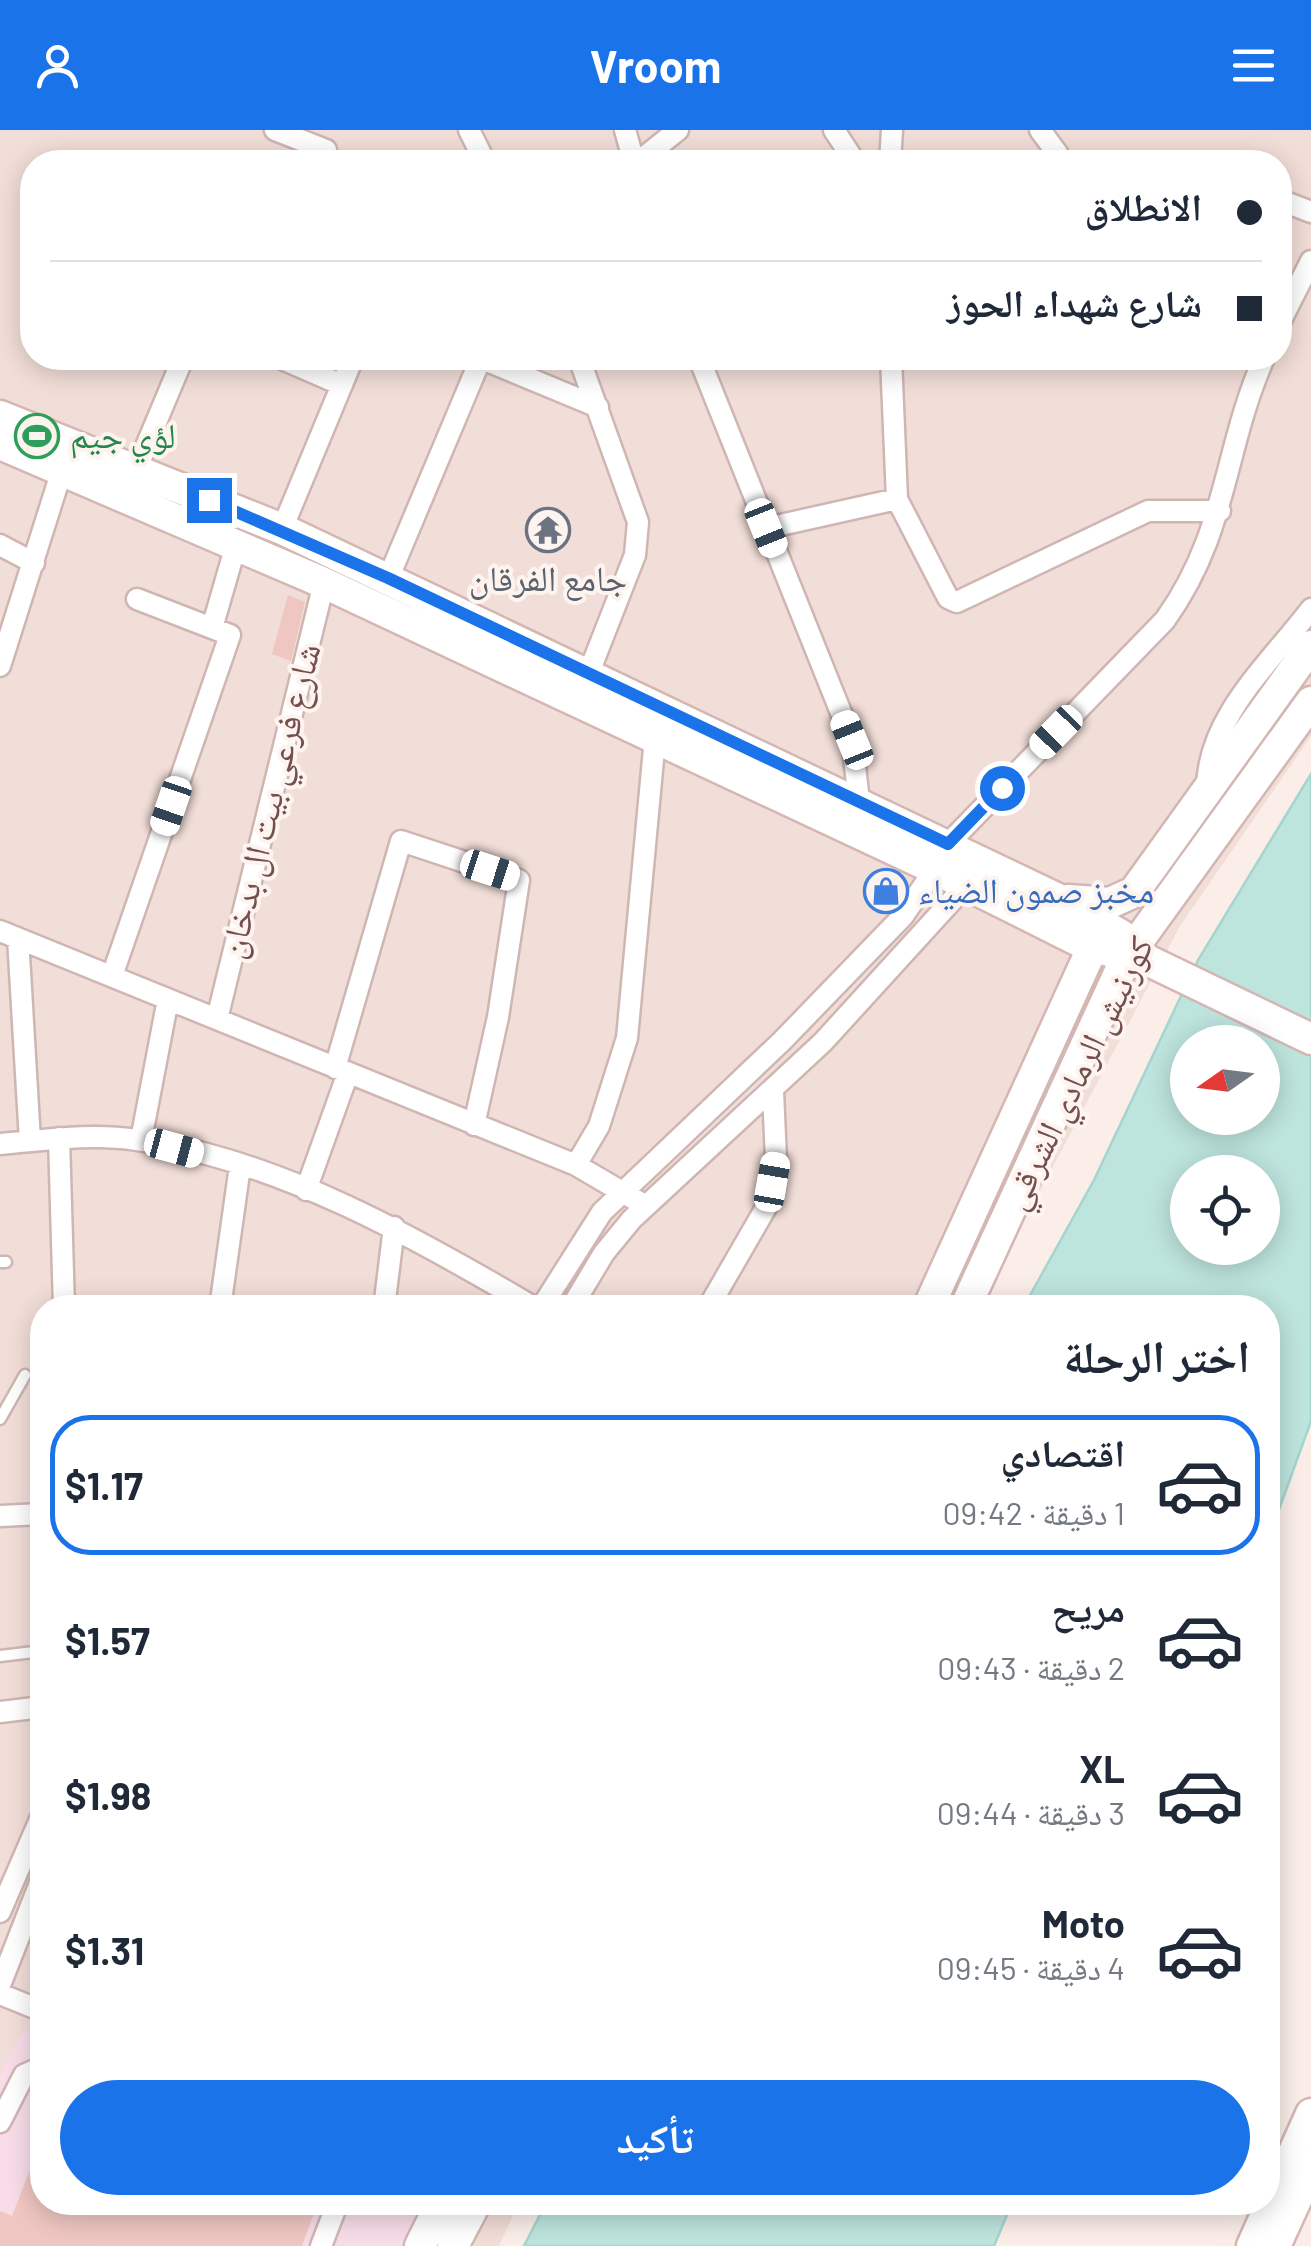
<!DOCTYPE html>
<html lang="ar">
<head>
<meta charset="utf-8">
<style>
  :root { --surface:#fff; --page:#f6f6f7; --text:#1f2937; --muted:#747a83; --line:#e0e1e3; --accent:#1a73e8 }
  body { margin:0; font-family:Barlow,"Noto Naskh Arabic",sans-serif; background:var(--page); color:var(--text); direction:rtl; height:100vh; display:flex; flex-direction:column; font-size:38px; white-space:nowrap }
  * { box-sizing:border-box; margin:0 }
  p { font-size:32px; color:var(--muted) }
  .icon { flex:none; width:55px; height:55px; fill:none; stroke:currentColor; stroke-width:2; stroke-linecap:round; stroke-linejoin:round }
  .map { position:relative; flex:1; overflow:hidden; direction:ltr }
  .panel { position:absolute; left:30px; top:1165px; width:1250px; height:920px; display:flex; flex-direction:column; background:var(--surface); border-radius:40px; box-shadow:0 5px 25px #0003; direction:rtl }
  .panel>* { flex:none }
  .banner { position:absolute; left:20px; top:20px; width:1272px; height:220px; border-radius:40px; box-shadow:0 5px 25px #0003; direction:rtl; display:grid; align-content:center; height:220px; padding:0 30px; background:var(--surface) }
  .needle { width:65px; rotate:256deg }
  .fabs { position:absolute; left:1170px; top:895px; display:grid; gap:20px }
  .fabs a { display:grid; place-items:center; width:110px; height:110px; border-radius:50%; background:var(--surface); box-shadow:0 5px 25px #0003; font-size:50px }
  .end { position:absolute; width:45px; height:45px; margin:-22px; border:12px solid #1a73e8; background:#fff; box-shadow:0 0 0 5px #fff }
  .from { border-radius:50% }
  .car { position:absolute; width:30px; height:60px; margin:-30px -15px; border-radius:12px; box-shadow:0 0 8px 2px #0007; background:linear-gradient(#fff 24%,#345 0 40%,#fff 0 76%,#345 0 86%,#fff 0) }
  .banner b { display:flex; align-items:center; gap:35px; height:95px; font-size:38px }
  .banner b+b { border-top:2px solid var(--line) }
  .banner i { width:25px; height:25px; background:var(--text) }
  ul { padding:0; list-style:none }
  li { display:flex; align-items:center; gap:30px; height:140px; margin:0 20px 15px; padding:0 10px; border:5px solid transparent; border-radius:40px }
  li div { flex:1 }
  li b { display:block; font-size:38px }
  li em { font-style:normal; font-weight:700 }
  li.active { border-color:var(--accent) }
  li>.icon { width:90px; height:90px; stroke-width:1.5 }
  h2 { padding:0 30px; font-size:45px; line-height:120px }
  .primary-button { display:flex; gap:20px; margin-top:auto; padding:20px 30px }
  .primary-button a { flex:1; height:115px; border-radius:60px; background:var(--accent); color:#fff; font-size:40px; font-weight:700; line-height:115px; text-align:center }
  header { display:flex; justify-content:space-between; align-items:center; height:130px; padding:0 30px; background:var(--accent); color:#fff; font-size:45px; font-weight:700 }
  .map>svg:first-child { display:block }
  .residential { fill:#f2ded8; fill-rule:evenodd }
  .medical { fill:#f8dde9 }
  .water { fill:#bee4de; stroke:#a5d5cd; stroke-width:2.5; fill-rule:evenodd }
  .building { fill:#efc6c2 }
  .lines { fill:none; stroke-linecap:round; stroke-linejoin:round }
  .lane-casing { stroke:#cfb6b2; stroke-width:15 }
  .street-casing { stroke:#cfb6b2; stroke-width:25 }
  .secondary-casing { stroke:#d4b6b2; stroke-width:35 }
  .lane { stroke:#fff; stroke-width:10 }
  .street { stroke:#fff; stroke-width:20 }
  .secondary { stroke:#fff; stroke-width:30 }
  .route { stroke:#1a73e8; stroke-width:12 }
  .labels { text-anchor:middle; stroke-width:8; stroke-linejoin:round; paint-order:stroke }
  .leisure-label { font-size:35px; fill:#27864d; stroke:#fef4ef; text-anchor:start }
  .worship-label { font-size:35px; fill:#5b616d; stroke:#fef4ef }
  .street-label { font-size:35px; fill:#744f4e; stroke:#fef4ef }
  .shop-label { font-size:35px; fill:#366cbe; stroke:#fef4ef; text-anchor:start }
</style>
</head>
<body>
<header><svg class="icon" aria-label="menu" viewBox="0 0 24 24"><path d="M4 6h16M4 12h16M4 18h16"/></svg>Vroom<svg class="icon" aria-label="person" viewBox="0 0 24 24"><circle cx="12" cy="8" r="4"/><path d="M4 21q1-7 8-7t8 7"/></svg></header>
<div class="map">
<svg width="1311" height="2116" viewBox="0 0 1311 2116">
  <rect width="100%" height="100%" fill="#fbeee9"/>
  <path class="residential" d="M0 0H1311V606L1180 796 979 1177 42 1178V2072L519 2073 499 2116H0ZM32 32H1280V228H32Z"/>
  <path class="medical" d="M37 1898 42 1900V2072L429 2073 407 2116H0V1945L22 1903Z"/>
  <path class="water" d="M1311 644V1291L1268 1410V1178H1023L1094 1050 1198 830ZM1188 912H1262V988H1188ZM1188 1042H1262V1118H1188Z
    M546 2073V2072L1012 2073 994 2116H524Z"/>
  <path class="building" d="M288 465 305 472 291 531 272 524Z
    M32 2034 42 2038V2072H318L302 2116H0V2081L12 2086Z"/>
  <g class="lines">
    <defs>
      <path id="lane" d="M0 1132H6
        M0 1289 25 1245
        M0 1526 42 1521"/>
      <path id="street" d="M275 0 326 20
        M469 0 485 32
        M625 0 634 32
        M834 0 855 32
        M1040 0 1057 23 1059 32
        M638 32 678 0
        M890 32 892 0
        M1280 70 1311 82
        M1280 192 1311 131
        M280 228 342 255
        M480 228 598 277
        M579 228 638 392 635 425 584 555
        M699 228 852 610 859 671
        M891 228 897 369 948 468 957 472 1148 381H1220
        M136 340 183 228
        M767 398 897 369
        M282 399 353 228
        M0 415 34 433
        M388 449 481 228
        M212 498 236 415
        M0 536 62 340
        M1207 658C1208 587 1270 533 1311 479
        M948 714 1165 490C1228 402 1223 321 1264 228
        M0 801 576 1035 646 1076
        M18 808 30 1011
        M112 846 230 505 137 469
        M217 889 324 453
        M335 938 401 711 519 750 498 887 474 995
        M59 1008 64 1178
        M141 1010 168 869
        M0 1014C46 1010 91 1003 137 1010 275 1028 417 1108 535 1178
        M576 1035 599 996 627 908 655 608
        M306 1060 348 943
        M220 1178 240 1036
        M384 1178 394 1097
        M541 1178 602 1082 782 911 903 786 935 739
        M571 1178 604 1123 632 1089 823 912 967 754
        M708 1178 768 1074 776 1030 773 961
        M0 1386 42 1384
        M0 1582 42 1577
        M0 1782 42 1685
        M0 1855 42 1748
        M0 1864 42 1881
        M0 1992 24 1945 42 1937
        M321 2116 338 2072"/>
      <path id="secondary" d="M0 286 282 399 1056 768 1121 805 1147 830
        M0 314 324 453 935 739 1091 817 1147 830 1311 909
        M1068 770 1110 773 1134 762 1311 516
        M928 1178 1100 801
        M965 1178 1126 828 1311 572
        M420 2116 442 2072
        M453 2116 476 2072
        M1252 2116 1311 1984
        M1275 2116 1311 2037"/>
    </defs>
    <use href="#lane" class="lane-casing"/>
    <use href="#street" class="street-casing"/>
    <use href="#secondary" class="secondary-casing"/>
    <use href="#lane" class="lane"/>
    <use href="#street" class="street"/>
    <use href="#secondary" class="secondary"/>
  </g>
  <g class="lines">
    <path class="route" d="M209 370 388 448 948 714 1002 658"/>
  </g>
  <defs>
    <symbol id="stadium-ring" viewBox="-11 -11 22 22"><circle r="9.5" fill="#fef4ef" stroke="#2e9e5b" stroke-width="1.5"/><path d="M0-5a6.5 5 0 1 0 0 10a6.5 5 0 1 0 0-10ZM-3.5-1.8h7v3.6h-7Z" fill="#2e9e5b"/></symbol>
    <symbol id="temple-ring" viewBox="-11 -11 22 22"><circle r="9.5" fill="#fef4ef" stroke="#6b7280" stroke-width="1.5"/><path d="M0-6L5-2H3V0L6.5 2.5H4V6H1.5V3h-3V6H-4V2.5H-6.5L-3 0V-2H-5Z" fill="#6b7280"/></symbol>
    <symbol id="shop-ring" viewBox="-11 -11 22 22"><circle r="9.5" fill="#fef4ef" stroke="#3f7fe0" stroke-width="1.5"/><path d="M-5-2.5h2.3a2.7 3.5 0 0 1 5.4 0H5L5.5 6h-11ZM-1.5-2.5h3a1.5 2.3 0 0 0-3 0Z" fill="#3f7fe0"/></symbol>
  </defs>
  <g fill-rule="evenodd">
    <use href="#stadium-ring" x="12" y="281" width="50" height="50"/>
    <use href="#temple-ring" x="523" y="375" width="50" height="50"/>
    <use href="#shop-ring" x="861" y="736" width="50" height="50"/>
  </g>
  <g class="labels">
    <g class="leisure-label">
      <text x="70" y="318">لؤي جيم</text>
    </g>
    <g class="worship-label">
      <text x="548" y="461">جامع الفرقان</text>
    </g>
    <g class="street-label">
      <text transform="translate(270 671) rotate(-76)" y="12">شارع فرعي بيت ال بدخان</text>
      <text transform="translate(1078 943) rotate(-64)" y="12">كورنيش الرمادي الشرقي</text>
    </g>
    <g class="shop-label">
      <text x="918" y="773">مخبز صمون الضياء</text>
    </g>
  </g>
</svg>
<div class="fabs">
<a><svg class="needle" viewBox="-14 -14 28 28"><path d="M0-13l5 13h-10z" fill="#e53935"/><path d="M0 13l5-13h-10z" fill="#747a83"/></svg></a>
<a><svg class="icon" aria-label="locate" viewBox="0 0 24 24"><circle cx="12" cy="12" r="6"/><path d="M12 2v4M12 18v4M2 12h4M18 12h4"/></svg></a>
</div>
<i class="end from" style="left:1002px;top:658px"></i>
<i class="end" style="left:209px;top:370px"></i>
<i class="car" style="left:766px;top:398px;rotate:158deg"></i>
<i class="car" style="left:1056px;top:602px;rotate:224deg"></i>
<i class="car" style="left:852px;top:610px;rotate:338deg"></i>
<i class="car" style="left:171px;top:676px;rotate:199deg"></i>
<i class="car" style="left:490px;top:740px;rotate:108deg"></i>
<i class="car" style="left:174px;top:1018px;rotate:105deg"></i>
<i class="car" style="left:772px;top:1052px;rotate:10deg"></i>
<div class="banner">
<b><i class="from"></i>الانطلاق</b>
<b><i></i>شارع شهداء الحوز</b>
</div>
<section class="panel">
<h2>اختر الرحلة</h2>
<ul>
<li class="active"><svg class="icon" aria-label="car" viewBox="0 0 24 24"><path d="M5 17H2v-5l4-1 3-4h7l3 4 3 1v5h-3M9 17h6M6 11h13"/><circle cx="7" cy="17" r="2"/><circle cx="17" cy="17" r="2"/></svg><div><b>اقتصادي</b><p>1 دقيقة · 09:42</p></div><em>$1.17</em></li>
<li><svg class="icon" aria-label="car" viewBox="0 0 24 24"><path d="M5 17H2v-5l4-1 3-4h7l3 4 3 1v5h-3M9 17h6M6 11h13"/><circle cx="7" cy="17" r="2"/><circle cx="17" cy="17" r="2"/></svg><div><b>مريح</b><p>2 دقيقة · 09:43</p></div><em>$1.57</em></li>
<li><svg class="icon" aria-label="car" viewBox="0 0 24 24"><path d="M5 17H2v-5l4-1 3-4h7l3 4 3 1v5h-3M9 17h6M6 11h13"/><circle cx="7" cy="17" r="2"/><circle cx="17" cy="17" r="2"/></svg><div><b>XL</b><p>3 دقيقة · 09:44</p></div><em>$1.98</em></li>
<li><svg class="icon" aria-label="car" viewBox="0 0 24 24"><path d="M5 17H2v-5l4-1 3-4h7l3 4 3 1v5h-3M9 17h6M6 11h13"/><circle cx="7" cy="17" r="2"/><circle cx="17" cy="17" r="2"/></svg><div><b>Moto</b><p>4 دقيقة · 09:45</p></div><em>$1.31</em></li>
</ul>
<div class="primary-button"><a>تأكيد</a></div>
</section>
</div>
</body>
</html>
